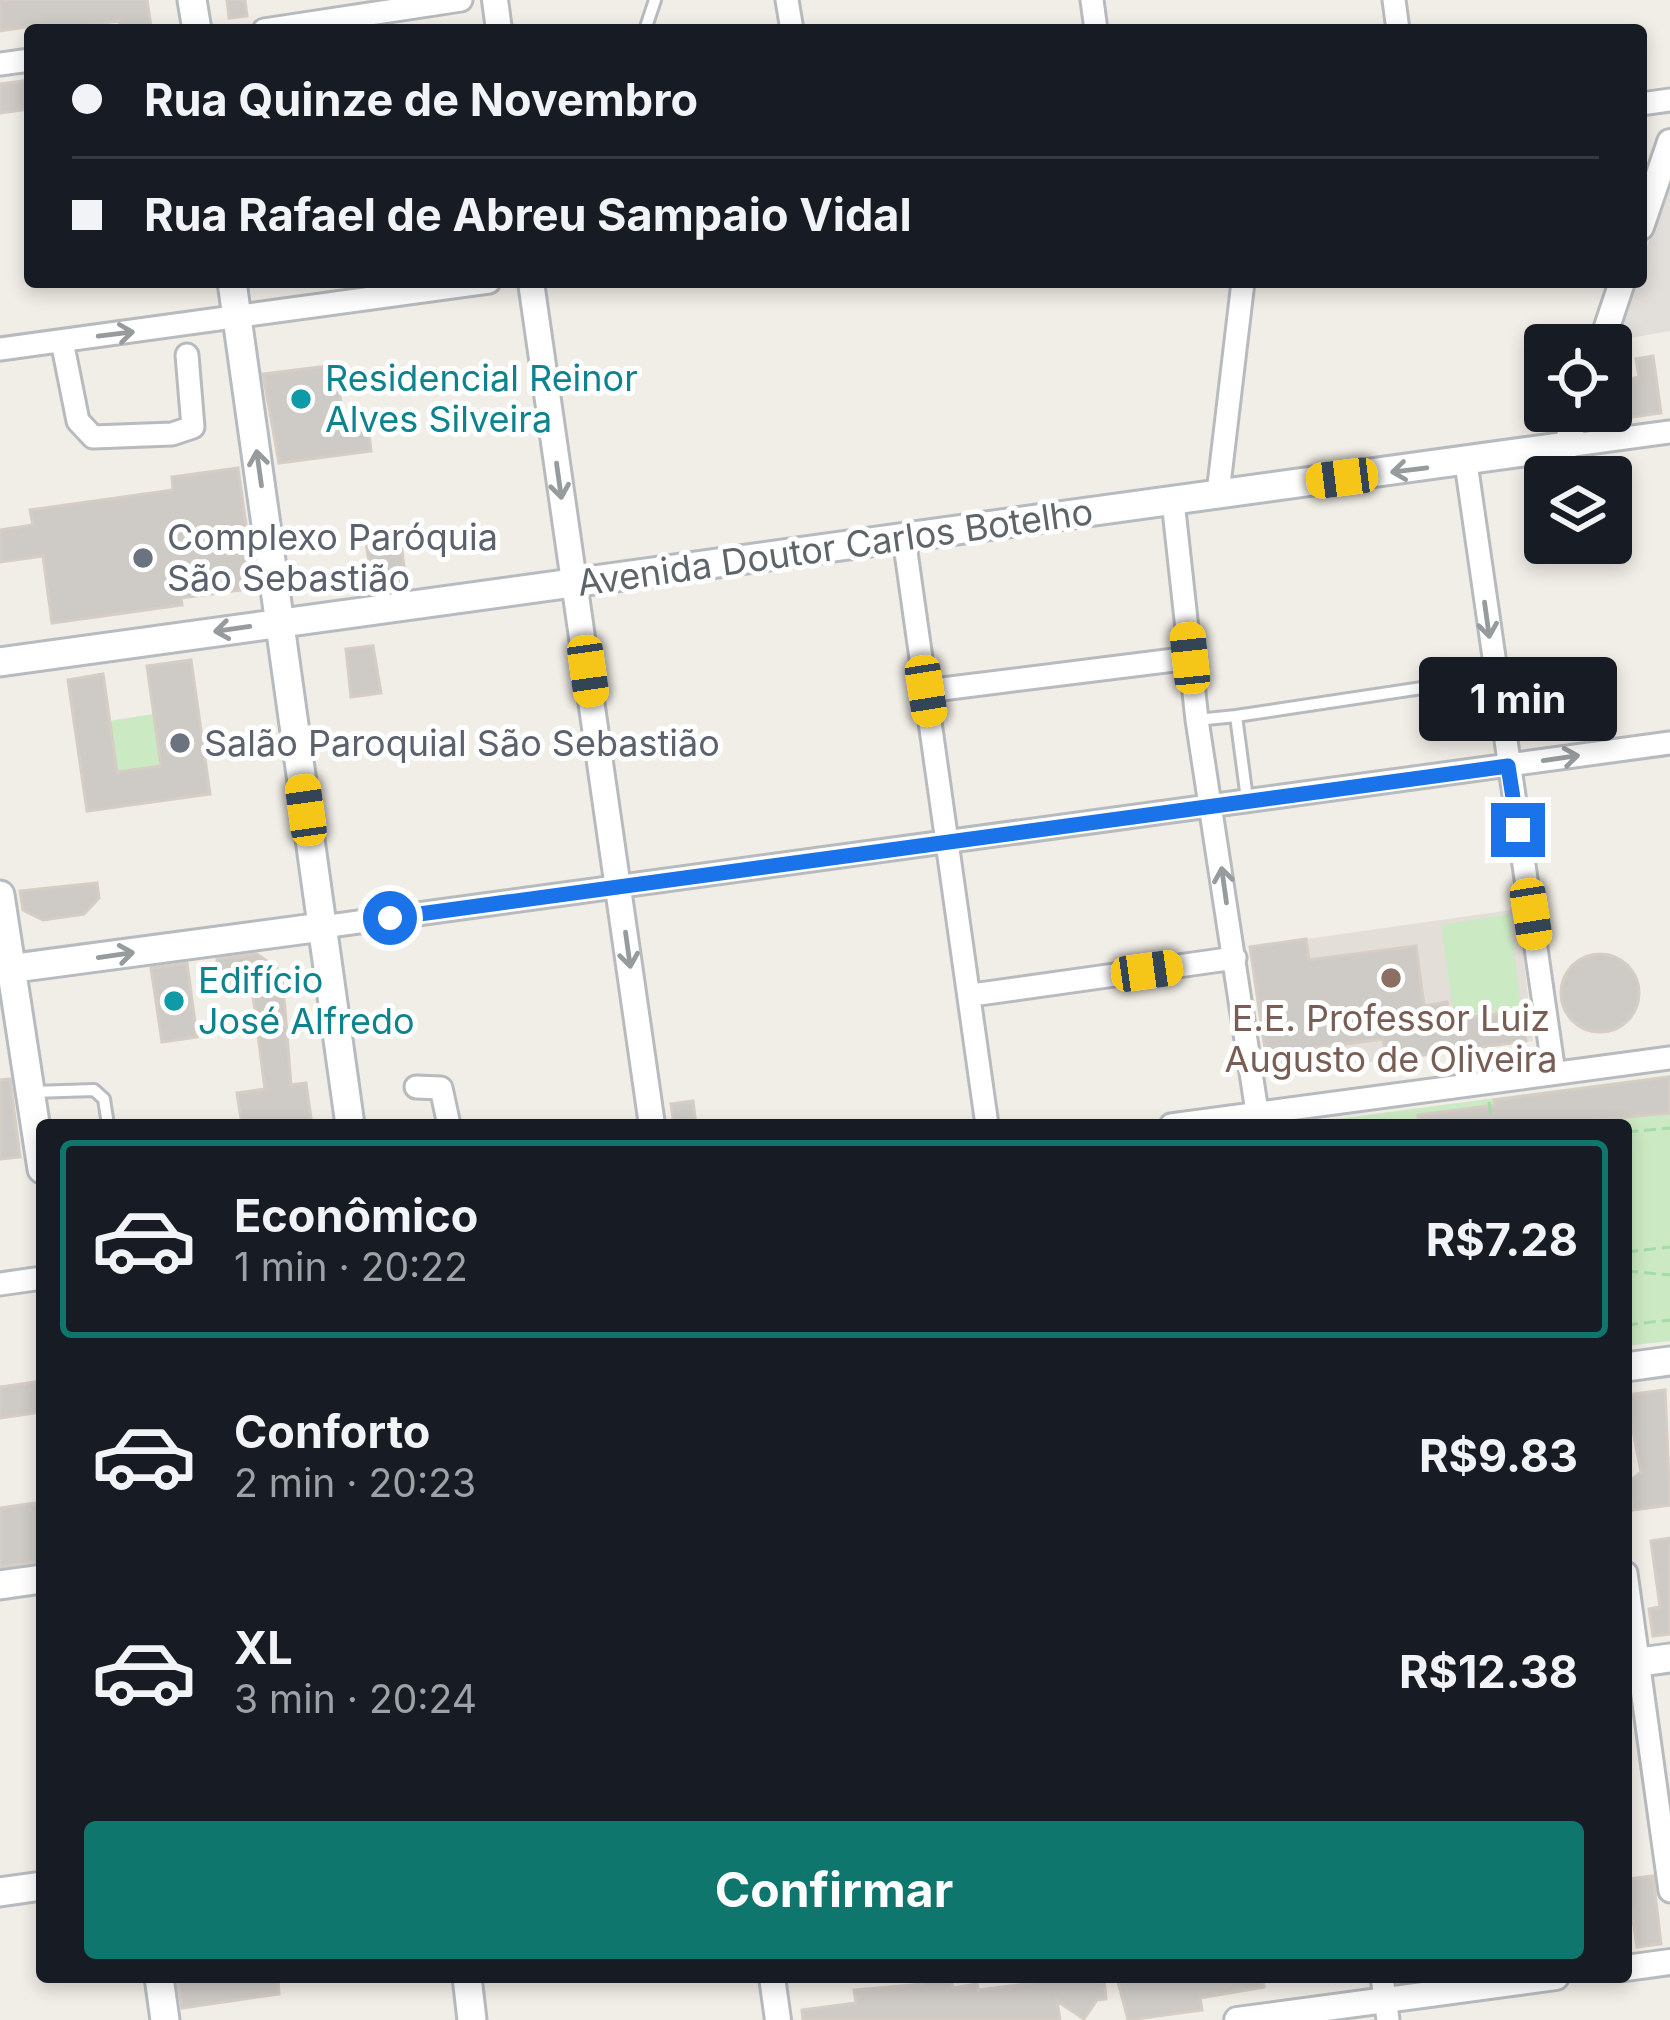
<!DOCTYPE html>
<html lang="pt">
<head>
<meta charset="utf-8">
<style>
  :root { --surface:#171b24; --page:#20242c; --text:#f1f3f6; --muted:#9ea1a6; --line:#363941; --accent:#0f766e }
  body { margin:0; font-family:Inter,sans-serif; background:var(--page); color:var(--text); height:100vh; display:flex; flex-direction:column; font-size:45px; white-space:nowrap }
  * { box-sizing:border-box; margin:0 }
  p { font-size:39px; color:var(--muted) }
  .icon { flex:none; width:66px; height:66px; fill:none; stroke:currentColor; stroke-width:2; stroke-linecap:round; stroke-linejoin:round }
  .map { position:relative; flex:1; overflow:hidden }
  .side { position:absolute; left:36px; top:1119px; width:1596px; height:864px; display:flex; flex-direction:column; background:var(--surface); border-radius:12px; box-shadow:0 6px 18px #0003 }
  .side>* { flex:none }
  .hud { position:absolute; left:24px; top:24px; width:1623px; height:264px; border-radius:12px; box-shadow:0 6px 18px #0003; display:grid; align-content:center; height:264px; padding:0 48px; background:var(--surface) }
  .tools { position:absolute; left:1524px; top:324px; display:grid; gap:24px }
  .tools a { display:grid; place-items:center; width:108px; height:108px; border-radius:12px; background:var(--surface); box-shadow:0 6px 18px #0003; font-size:60px }
  .end { position:absolute; width:54px; height:54px; margin:-27px; border:15px solid #1a73e8; background:#fff; box-shadow:0 0 0 6px #fff }
  .from { border-radius:50% }
  .bubble { position:absolute; height:84px; border-radius:12px; background:var(--surface); box-shadow:0 6px 18px #0003; font-size:39px; font-weight:700; line-height:84px; text-align:center }
  .car { position:absolute; width:36px; height:72px; margin:-36px -18px; border-radius:15px; box-shadow:0 0 9px 3px #0007; background:linear-gradient(#f5c518 24%,#345 0 40%,#f5c518 0 76%,#345 0 86%,#f5c518 0) }
  .hud b { display:flex; align-items:center; gap:42px; height:114px; font-size:45px }
  .hud b+b { border-top:3px solid var(--line) }
  .hud i { width:30px; height:30px; background:var(--text) }
  ul { padding:21px 0 0; list-style:none }
  li { display:flex; align-items:center; gap:36px; height:198px; margin:0 24px 18px; padding:0 24px; border:6px solid transparent; border-radius:12px }
  li div { flex:1 }
  li b { display:block; font-size:45px }
  li em { font-style:normal; font-weight:700 }
  li.active { border-color:var(--accent) }
  li>.icon { width:108px; height:108px; stroke-width:1.5 }
  .cta { display:flex; gap:24px; margin-top:auto; padding:24px 48px }
  .cta a { flex:1; height:138px; border-radius:12px; background:var(--accent); color:#fff; font-size:48px; font-weight:700; line-height:138px; text-align:center }
  .map>svg:first-child { display:block }
  .industrial { fill:#e2dfdb }
  .education { fill:#e3ded8 }
  .green { fill:#cbe9c3 }
  .building { fill:#cecac6; stroke:#d6cdc5; stroke-width:3 }
  .lines { fill:none; stroke-linecap:round; stroke-linejoin:round }
  .service-casing { stroke:#b7bbbe; stroke-width:16 }
  .minor-casing { stroke:#b7bbbe; stroke-width:27 }
  .tertiary-casing { stroke:#b7bbbe; stroke-width:30 }
  .secondary-casing { stroke:#b5bbbf; stroke-width:33 }
  .path { stroke:#a5dca7; stroke-width:3; stroke-dasharray:12 6; stroke-linecap:butt }
  .service { stroke:#fff; stroke-width:10 }
  .minor { stroke:#fff; stroke-width:21 }
  .tertiary { stroke:#fff; stroke-width:24 }
  .secondary { stroke:#fff; stroke-width:27 }
  .oneway { stroke:#969b9d }
  .route { stroke:#1a73e8; stroke-width:15 }
  .culture-dot { fill:#0f9aa8; stroke:#fff; stroke-width:4.5 }
  .worship-dot { fill:#6b7280; stroke:#fff; stroke-width:4.5 }
  .education-dot { fill:#8d6e63; stroke:#fff; stroke-width:4.5 }
  .labels { text-anchor:middle; stroke-width:10; stroke-linejoin:round; paint-order:stroke }
  .culture-label { font-size:36px; fill:#0d838f; stroke:#fff; text-anchor:start }
  .worship-label { font-size:36px; fill:#5b616d; stroke:#fff; text-anchor:start }
  .street-label { font-size:36px; fill:#5e6568; stroke:#fff }
  .education-label { font-size:36px; fill:#785e54; stroke:#fff }
</style>
</head>
<body>
<div class="map">
<svg width="1670" height="2020" viewBox="0 0 1670 2020">
  <rect width="100%" height="100%" fill="#f1ede7"/>
  <path class="industrial" d="M1670 183V331L1613 341 1634 282H1641V263Z"/>
  <path class="education" d="M1518 909 1533 1041 1268 1075 1250 947Z"/>
  <path class="green" d="M153 714 161 766 117 772 109 721Z
    M1509 914 1521 1007 1454 1016 1441 925Z
    M1670 1075V1341L1626 1346V1125H1291Z"/>
  <path class="building" d="M0 0H147L151 26 120 30 119 21 46 30 45 24 0 31Z
    M227 0H245L247 16 229 18Z
    M30 80V109L0 113V84Z
    M1653 356 1661 413 1631 417 1630 379 1639 377 1636 359Z
    M336 365 344 427 368 424 371 451 279 463 263 374Z
    M238 468 255 588 181 598 182 605 52 623 43 556 0 562V530L33 525 30 510 173 490 172 477Z
    M399 530 407 588 373 592 365 534Z
    M373 646 381 693 351 697 346 649Z
    M191 660 210 794 87 811 68 680 103 674 117 772 161 766 147 666Z
    M97 883 99 898 84 914 43 920 23 910 20 891Z
    M1306 939 1309 960 1416 946 1424 1006 1447 1002 1449 1020 1521 1011 1526 1041 1387 1060 1383 1039 1300 1050 1303 1069 1276 1074 1275 1047 1265 1049 1250 947Z
    M257 954 282 972 291 1085 306 1083 312 1125H242L237 1093 265 1089 253 996 242 985 219 983 217 959Z
    M1561 993a39 39 0 1 1 78 0a39 39 0 1 1-78 0Z
    M187 963 197 1037 162 1042 151 968Z
    M1670 1077V1113L1542 1125H1418V1115L1495 1105 1494 1100Z
    M10 1079 20 1157 0 1159V1080Z
    M693 1101 696 1125H674L671 1104Z
    M42 1381V1412L0 1418V1387Z
    M1665 1390 1670 1505 1633 1510 1629 1482 1641 1472 1626 1395Z
    M42 1502V1561L0 1567V1508Z
    M1670 1538V1634L1653 1636 1649 1609 1660 1607 1651 1541Z
    M1653 1876 1661 1944 1637 1947 1627 1879Z
    M192 1977H278L279 1994 182 2008 177 1979Z
    M923 1977H951L953 1988 977 1984 978 1990 1033 1983V1977H1104L1106 1999 1097 2000 1084 2019 1057 2001 1060 2020H803L802 2010 856 2003 854 1990 924 1984Z
    M1149 1977H1263L1264 1987 1200 1998 1202 2010 1128 2020 1118 1982Z"/>
  <g class="lines">
    <defs>
      <path id="service" d="M645 30 655 0
        M1236 716 1495 677
        M1197 720 1236 716 1247 799
        M33 1092 94 1090 104 1099 108 1125"/>
      <path id="minor" d="M787 0 792 30
        M1092 0 1096 30
        M1394 0 1398 30
        M264 30 461 0
        M0 64 30 60
        M1641 104 1670 100
        M62 341 78 421 93 437 172 434 193 427 187 355
        M0 349 489 282
        M1566 446 1670 432
        M1466 463 1554 1073
        M1218 493 1243 282
        M1173 501 1197 720 1259 1125
        M904 538 987 1125
        M926 691 1190 658
        M322 927 1670 743
        M972 995 1235 958
        M416 1087 441 1088 449 1125
        M1171 1125 1670 1058
        M0 1284 42 1278
        M1626 1573 1670 1891
        M1382 1977 1388 2020"/>
      <path id="tertiary" d="M495 0 499 30
        M1641 227 1670 142
        M531 282 652 1125
        M1601 345 1622 282
        M1566 446 1578 411
        M1626 1968 1670 1962
        M772 1977 778 2020
        M1237 2020 1556 1977"/>
      <path id="secondary" d="M192 0 197 30
        M232 282 350 1125
        M0 662 1566 446
        M0 895 42 1169
        M0 970 322 927
        M1626 1367 1670 1361
        M0 1585 42 1579
        M1626 1664 1670 1658
        M0 1892 42 1886
        M159 1977 165 2020
        M467 1977 472 2020"/>
    </defs>
    <use href="#service" class="service-casing"/>
    <use href="#minor" class="minor-casing"/>
    <use href="#tertiary" class="tertiary-casing"/>
    <use href="#secondary" class="secondary-casing"/>
    <path class="path" d="M1489 1102 1492 1125
      M1626 1132 1670 1128
      M1626 1252 1670 1247
      M1626 1271 1670 1275
      M1626 1325 1670 1320"/>
    <use href="#service" class="service"/>
    <use href="#minor" class="minor"/>
    <use href="#tertiary" class="tertiary"/>
    <use href="#secondary" class="secondary"/>
  </g>
  <defs><path id="oneway-shaft" d="M-6 0H5M1.5-3L5.5 0L1.5 3" fill="none" stroke-width="1.6" stroke-linecap="round" stroke-linejoin="round" transform="scale(3)"/></defs>
  <g class="oneway">
    <use href="#oneway-shaft" transform="translate(116 334) rotate(-7)"/>
    <use href="#oneway-shaft" transform="translate(259 468) rotate(-98)"/>
    <use href="#oneway-shaft" transform="translate(1409 470) rotate(173)"/>
    <use href="#oneway-shaft" transform="translate(559 481) rotate(82)"/>
    <use href="#oneway-shaft" transform="translate(1487 620) rotate(82)"/>
    <use href="#oneway-shaft" transform="translate(232 629) rotate(172)"/>
    <use href="#oneway-shaft" transform="translate(1561 758) rotate(-8)"/>
    <use href="#oneway-shaft" transform="translate(1224 885) rotate(-98)"/>
    <use href="#oneway-shaft" transform="translate(628 950) rotate(82)"/>
    <use href="#oneway-shaft" transform="translate(116 955) rotate(-8)"/>
  </g>
  <g class="lines">
    <path class="route" d="M390 918 1508 766 1518 830"/>
  </g>
  <g class="culture-dot">
    <circle cx="301" cy="399" r="12"/>
    <circle cx="174" cy="1001" r="12"/>
  </g>
  <g class="worship-dot">
    <circle cx="143" cy="558" r="12"/>
    <circle cx="180" cy="743" r="12"/>
  </g>
  <circle class="education-dot" cx="1391" cy="978" r="12"/>
  <g class="labels">
    <g class="culture-label">
      <text x="325" y="391">Residencial Reinor<tspan x="325" dy="41">Alves Silveira</tspan></text>
      <text x="198" y="993">Edifício<tspan x="198" dy="41">José Alfredo</tspan></text>
    </g>
    <g class="worship-label">
      <text x="167" y="550">Complexo Paróquia<tspan x="167" dy="41">São Sebastião</tspan></text>
      <text x="204" y="756">Salão Paroquial São Sebastião</text>
    </g>
    <g class="street-label">
      <text transform="translate(835 547) rotate(-8)" y="13">Avenida Doutor Carlos Botelho</text>
    </g>
    <g class="education-label">
      <text x="1391" y="1031">E.E. Professor Luiz<tspan x="1391" dy="41">Augusto de Oliveira</tspan></text>
    </g>
  </g>
</svg>
<div class="tools">
<a><svg class="icon" aria-label="locate" viewBox="0 0 24 24"><circle cx="12" cy="12" r="6"/><path d="M12 2v4M12 18v4M2 12h4M18 12h4"/></svg></a>
<a><svg class="icon" aria-label="layers" viewBox="0 0 24 24"><path d="M12 4l9 5-9 5-9-5zM3 14l9 5 9-5"/></svg></a>
</div>
<i class="end from" style="left:390px;top:918px"></i>
<i class="end" style="left:1518px;top:830px"></i>
<div class="bubble" style="left:1419px;top:657px;width:198px">1 min</div>
<i class="car" style="left:1342px;top:478px;rotate:263deg"></i>
<i class="car" style="left:1190px;top:658px;rotate:354deg"></i>
<i class="car" style="left:588px;top:671px;rotate:172deg"></i>
<i class="car" style="left:926px;top:691px;rotate:171deg"></i>
<i class="car" style="left:306px;top:810px;rotate:352deg"></i>
<i class="car" style="left:1531px;top:914px;rotate:171deg"></i>
<i class="car" style="left:1147px;top:971px;rotate:82deg"></i>
<div class="hud">
<b><i class="from"></i>Rua Quinze de Novembro</b>
<b><i></i>Rua Rafael de Abreu Sampaio Vidal</b>
</div>
<section class="side">
<ul>
<li class="active"><svg class="icon" aria-label="car" viewBox="0 0 24 24"><path d="M5 17H2v-5l4-1 3-4h7l3 4 3 1v5h-3M9 17h6M6 11h13"/><circle cx="7" cy="17" r="2"/><circle cx="17" cy="17" r="2"/></svg><div><b>Econômico</b><p>1 min · 20:22</p></div><em>R$7.28</em></li>
<li><svg class="icon" aria-label="car" viewBox="0 0 24 24"><path d="M5 17H2v-5l4-1 3-4h7l3 4 3 1v5h-3M9 17h6M6 11h13"/><circle cx="7" cy="17" r="2"/><circle cx="17" cy="17" r="2"/></svg><div><b>Conforto</b><p>2 min · 20:23</p></div><em>R$9.83</em></li>
<li><svg class="icon" aria-label="car" viewBox="0 0 24 24"><path d="M5 17H2v-5l4-1 3-4h7l3 4 3 1v5h-3M9 17h6M6 11h13"/><circle cx="7" cy="17" r="2"/><circle cx="17" cy="17" r="2"/></svg><div><b>XL</b><p>3 min · 20:24</p></div><em>R$12.38</em></li>
</ul>
<div class="cta"><a>Confirmar</a></div>
</section>
</div>
</body>
</html>
